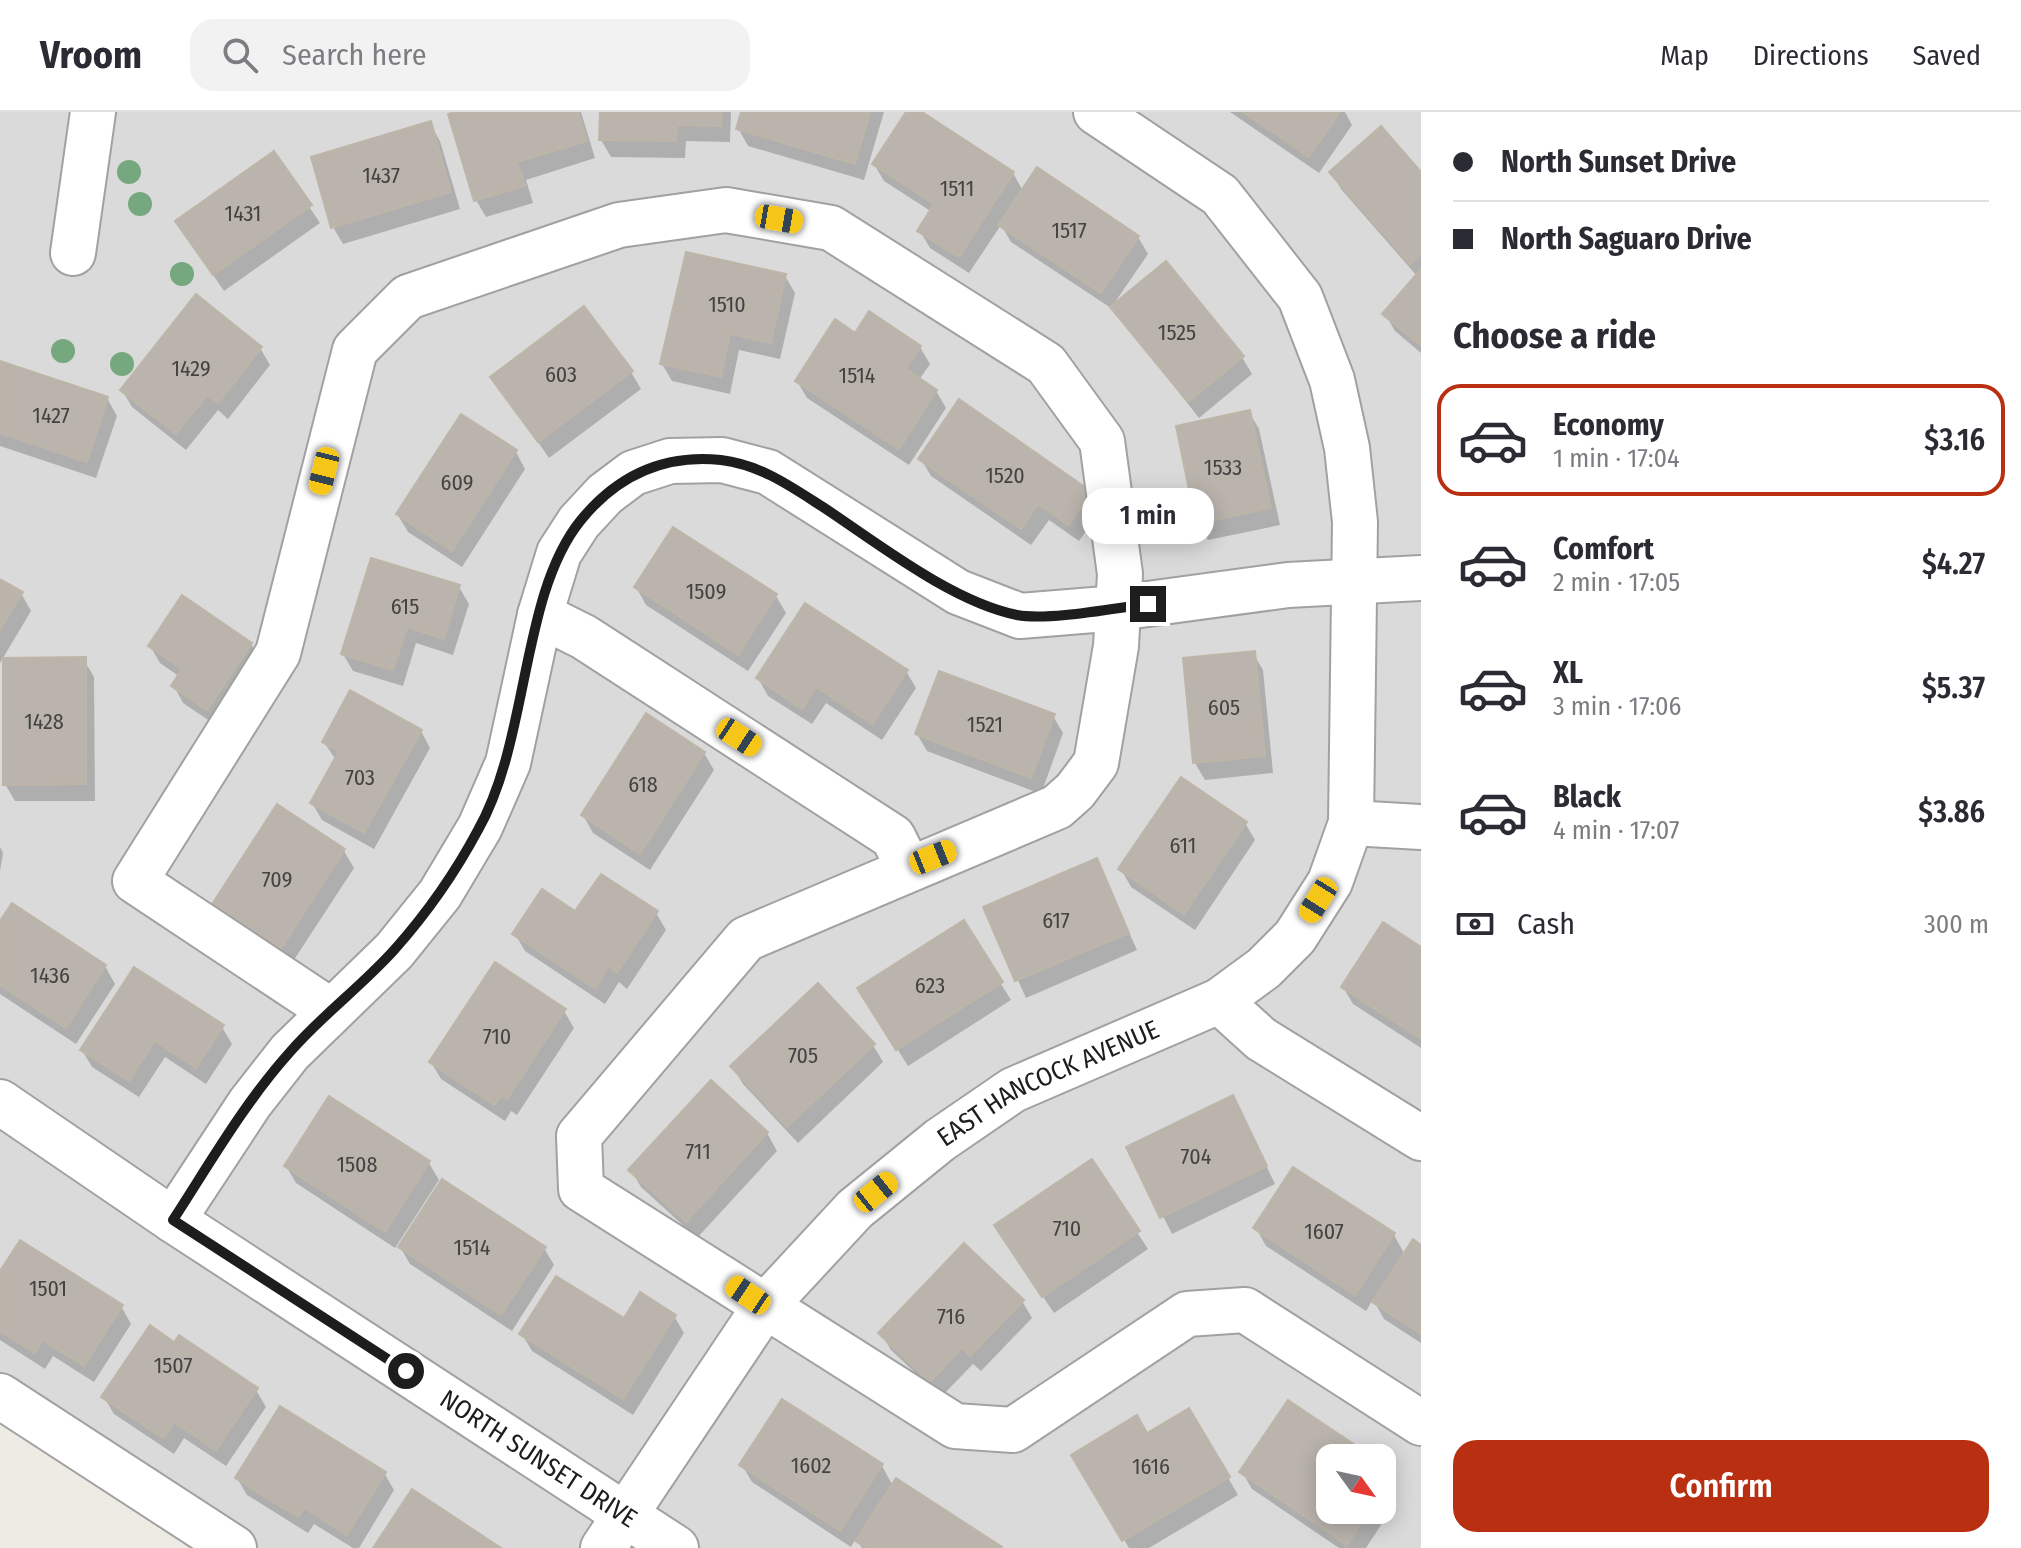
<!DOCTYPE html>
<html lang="en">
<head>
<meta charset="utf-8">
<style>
  :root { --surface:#fff; --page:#f2f2f3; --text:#2b2b33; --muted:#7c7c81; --line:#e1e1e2; --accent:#b82f11 }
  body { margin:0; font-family:"Fira Sans Condensed",sans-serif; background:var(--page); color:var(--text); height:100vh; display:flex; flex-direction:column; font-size:30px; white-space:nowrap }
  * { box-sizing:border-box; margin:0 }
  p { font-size:26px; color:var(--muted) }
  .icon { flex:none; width:44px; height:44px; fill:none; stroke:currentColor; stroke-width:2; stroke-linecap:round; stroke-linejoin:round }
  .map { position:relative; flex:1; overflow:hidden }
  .drawer { display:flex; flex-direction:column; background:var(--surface); width:600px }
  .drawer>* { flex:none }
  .banner { display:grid; align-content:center; height:176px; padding:0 32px; background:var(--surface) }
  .needle { width:52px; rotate:123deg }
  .fabs { position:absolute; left:1316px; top:1332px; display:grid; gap:16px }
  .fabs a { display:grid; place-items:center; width:80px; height:80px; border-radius:16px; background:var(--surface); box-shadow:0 4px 20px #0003; font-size:40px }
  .end { position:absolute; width:36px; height:36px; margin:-18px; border:10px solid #1d1d1d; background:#fff; box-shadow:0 0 0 4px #fff }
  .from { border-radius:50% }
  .bubble { position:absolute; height:56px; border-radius:24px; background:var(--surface); box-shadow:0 4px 20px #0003; font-size:26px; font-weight:600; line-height:56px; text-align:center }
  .car { position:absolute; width:24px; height:48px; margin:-24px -12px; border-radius:10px; box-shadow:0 0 6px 2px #0007; background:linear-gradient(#f5c518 24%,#345 0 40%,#f5c518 0 76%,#345 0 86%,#f5c518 0) }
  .banner b { display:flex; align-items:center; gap:28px; height:76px; font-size:30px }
  .banner b+b { border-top:2px solid var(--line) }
  .banner i { width:20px; height:20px; background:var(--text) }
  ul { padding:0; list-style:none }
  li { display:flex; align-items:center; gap:24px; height:112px; margin:0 16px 12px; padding:0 16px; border:4px solid transparent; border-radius:24px }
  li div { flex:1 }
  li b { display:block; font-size:30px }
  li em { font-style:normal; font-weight:600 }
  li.current { border-color:var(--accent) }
  li>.icon { width:72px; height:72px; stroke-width:1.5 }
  h2 { padding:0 32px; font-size:36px; line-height:96px }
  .pay { display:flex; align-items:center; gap:20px; height:88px; padding:0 32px; font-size:30px }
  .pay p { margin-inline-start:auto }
  .action { display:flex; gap:16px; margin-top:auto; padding:16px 32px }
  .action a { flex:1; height:92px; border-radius:24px; background:var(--accent); color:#fff; font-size:32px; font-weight:600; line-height:92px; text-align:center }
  header { display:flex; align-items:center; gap:48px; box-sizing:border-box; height:112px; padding:0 40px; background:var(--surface); border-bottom:2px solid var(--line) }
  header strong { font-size:38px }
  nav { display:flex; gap:44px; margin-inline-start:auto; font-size:28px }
  .search { width:560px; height:72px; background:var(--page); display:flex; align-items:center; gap:20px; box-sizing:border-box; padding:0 28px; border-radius:24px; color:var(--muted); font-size:30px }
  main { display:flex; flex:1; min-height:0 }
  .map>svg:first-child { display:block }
  .residential { fill:#dbdada; fill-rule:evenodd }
  .shadow { fill:#0003 }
  .building { fill:#bab4ad; stroke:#bdb5a7; stroke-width:2 }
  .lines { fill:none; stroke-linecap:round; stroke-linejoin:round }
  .minor-casing { stroke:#a1a1a1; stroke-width:48 }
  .minor { stroke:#fff; stroke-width:44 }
  .tree { fill:#76a87f }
  .route { stroke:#1d1d1d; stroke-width:10 }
  .labels { text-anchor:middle; stroke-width:6; stroke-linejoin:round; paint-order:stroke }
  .number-label { font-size:22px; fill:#444341 }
  .street-label { font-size:26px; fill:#1d1d1d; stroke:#fff }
</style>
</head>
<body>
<header>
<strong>Vroom</strong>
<div class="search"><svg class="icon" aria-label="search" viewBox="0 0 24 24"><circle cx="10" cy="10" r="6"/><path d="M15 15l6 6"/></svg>Search here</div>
<nav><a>Map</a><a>Directions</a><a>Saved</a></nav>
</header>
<main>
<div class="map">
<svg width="1421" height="1436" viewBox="0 0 1421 1436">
  <rect width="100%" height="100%" fill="#edebe3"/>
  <path class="residential" d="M0 0H1421V1436H201L0 1305ZM1330 1346H1382V1398H1330Z"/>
  <path class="shadow" d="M462 0H581L595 46 526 68 533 91 486 105 476 88Z
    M602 0H731L730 30 686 29 685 46 611 45 601 28Z
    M743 0H884L864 68 748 34 738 16Z
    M908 0H919L1013 61 1023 79 1138 125 1148 142 1111 196 1011 130 1001 113 969 161 930 136 920 119 932 100 884 69 874 52Z
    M1230 0H1345L1352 13 1319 61Z
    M430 12 440 29 460 97 343 132 333 115Z
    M274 42 320 111 224 179 177 110Z
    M1331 60 1421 63V241L1395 219 1385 202 1417 164 1341 77Z
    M785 164 795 181 780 247 739 238 730 282 672 269 662 252Z
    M1113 196 1242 245 1252 262 1199 306Z
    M856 223 920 235 930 252 919 268 936 279 946 296 909 353 807 286 797 269Z
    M260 236 270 253 228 307 218 298 186 338 132 295 122 278Z
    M0 251 107 286 117 304 96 366 0 334Z
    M631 260 641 277 549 346 493 265Z
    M1249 300 1259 317 1280 413 1208 428 1198 411Z
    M516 340 525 357 462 455 408 420 398 403Z
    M921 347 1091 381 1101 398 1079 429 1049 408 1031 433 931 364Z
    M0 469 21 481 31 499 0 551Z
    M459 475 469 492 453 543 416 531 403 574 353 559 343 542Z
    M636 475 776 484 786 501 748 559 646 493Z
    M251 532 261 549 217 614 183 591 174 574 180 565 160 551 150 534Z
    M1253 541 1263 558 1273 661 1205 668 1195 651Z
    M84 548 94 565 95 689H15L5 672Z
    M906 559 916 576 882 628 826 591 812 612 768 584 758 566Z
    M1053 604 1063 621 1041 682 927 639 917 622Z
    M421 619 430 636 374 737 322 708 312 691 336 648 324 630Z
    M704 641 714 658 650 758 593 721 583 703Z
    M1245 711 1255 728 1195 818 1131 775 1121 757Z
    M0 735 3 741 0 759Z
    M344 739 354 756 288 857 221 814Z
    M1096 748 1137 838 1026 886 985 796Z
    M656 801 666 818 627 877 619 870 605 892 525 839 515 822 576 802Z
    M963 811 1011 888 908 954 870 893Z
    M0 813 105 854 115 872 76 932 0 882Z
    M1421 837V936L1353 892 1343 875Z
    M564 899 574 916 517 1003 511 999 505 1009 441 967 431 950Z
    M222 915 232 932 206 972 165 945 139 985 92 955 82 938Z
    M873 933 883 950 798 1031 743 972 733 955Z
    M711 970 767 1021 777 1039 697 1126 641 1075 631 1058Z
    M330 987 429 1051 439 1068 395 1136 296 1071 286 1054Z
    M1242 1003 1275 1072 1172 1122 1129 1036Z
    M1091 1050 1148 1137 1054 1201 1007 1131Z
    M1256 1116 1394 1123 1405 1143 1421 1135V1231L1384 1207 1373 1187 1366 1199 1266 1134Z
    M400 1135 544 1136 554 1153 512 1219 410 1152Z
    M0 1163 121 1194 131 1212 94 1270 53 1244 45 1257 0 1228Z
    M1022 1189 1032 1206 981 1259 973 1252 941 1285 891 1238 881 1221Z
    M674 1204 684 1221 633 1303 532 1239 522 1222Z
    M175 1233 256 1278 266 1295 226 1354 184 1326 174 1342 114 1302 104 1285Z
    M783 1289 882 1354 893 1374 1001 1436H862L856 1426 851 1435 752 1370 742 1353Z
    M1189 1298 1238 1383 1149 1436H1129L1074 1343 1146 1323Z
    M1356 1337 1362 1346H1330V1398H1382V1370L1396 1390 1366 1436H1339L1252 1377 1242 1360Z
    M384 1361 394 1378 359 1436H353L314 1412 308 1421 247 1383 237 1366Z"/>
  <path class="building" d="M455 0H578L587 29 517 50 525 74 474 89 448 2Z
    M600 0H722L721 14 677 13 676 29 599 28Z
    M741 0H870L855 52 736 17Z
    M906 0H922L1014 60 959 145 917 119 934 92 872 52Z
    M1243 0H1340L1309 45Z
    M431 9 451 80 331 116 311 45Z
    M1381 14 1421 60V142L1410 152 1329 60Z
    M274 39 312 93 213 163 175 109Z
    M1037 55 1139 124 1101 181 998 113Z
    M686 140 786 162 771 231 730 222 721 265 660 252Z
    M1166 149 1244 244 1188 290 1110 195Z
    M1421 157V234L1382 202Z
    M196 182 262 235 218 291 207 283 176 322 120 278Z
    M584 194 633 259 538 330 490 265Z
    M869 199 921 234 906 257 937 278 899 337 795 269 835 207 855 221Z
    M0 249 108 285 87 350 0 321Z
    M959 287 1092 380 1069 413 1038 392 1021 417 918 347Z
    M1250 298 1271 396 1196 412 1176 314Z
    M461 302 517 338 452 439 396 402Z
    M673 415 777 482 738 543 634 475Z
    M371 446 460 473 444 527 407 515 393 558 341 542Z
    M0 467 23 480 0 518Z
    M182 483 252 531 207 598 171 574 182 557 148 534Z
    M805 491 908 558 872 612 816 575 802 597 756 566Z
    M1255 539 1265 644 1193 651 1183 546Z
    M86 545V672L3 673V546Z
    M939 559 1055 602 1031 666 915 622Z
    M350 578 422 618 364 721 310 691 339 639 322 630Z
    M646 601 705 640 640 742 581 703Z
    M1181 665 1247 710 1184 802 1118 757Z
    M277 692 345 737 278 841 209 797Z
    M1097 746 1129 821 1015 869 983 795Z
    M601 762 658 799 617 861 609 854 595 876 512 822 542 777 575 799Z
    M12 791 106 853 66 916 0 873V809Z
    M964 808 1003 870 896 938 857 876Z
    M1383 810 1421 835V927L1341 875Z
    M495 850 566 897 507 987 501 983 495 993 429 950Z
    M134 855 224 913 196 956 155 929 129 969 80 938Z
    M818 871 875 932 787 1015 730 954Z
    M711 968 768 1020 686 1110 628 1058Z
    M1233 983 1267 1054 1160 1106 1126 1035Z
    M329 984 430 1049 385 1120 284 1054Z
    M1092 1047 1140 1119 1042 1185 994 1113Z
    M1293 1055 1395 1121 1355 1183 1253 1116Z
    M442 1067 546 1135 501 1203 398 1135Z
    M1413 1127 1421 1133V1222L1372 1190Z
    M20 1128 123 1193 84 1254 42 1228 35 1241 0 1219V1159Z
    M964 1131 1024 1188 970 1244 962 1236 930 1270 878 1221Z
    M556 1164 624 1206 640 1180 676 1203 623 1287 519 1222Z
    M150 1213 174 1230 179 1223 258 1276 216 1338 174 1310 163 1326 101 1285Z
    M782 1287 883 1352 840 1419 739 1353Z
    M1288 1288 1358 1335 1350 1346H1330V1398H1370L1347 1433 1239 1360Z
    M280 1294 386 1360 347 1423 304 1396 298 1405 235 1366Z
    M1189 1296 1230 1365 1122 1429 1071 1343 1137 1303 1147 1321Z
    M896 1366 1002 1435 1001 1436H867L855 1429Z
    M412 1377 501 1436H373Z"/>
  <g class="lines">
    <defs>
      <g id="minor">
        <path d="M73 141 93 0"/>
        <path d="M540 503 584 525 893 725 908 755"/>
        <path d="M1351 711 1421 715"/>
        <path d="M1219 889 1261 927 1421 1026"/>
        <path d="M331 899 135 769 278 541 355 238 408 185 619 113 726 98 831 116 1046 252 1102 329 1120 462 1116 534 1096 651 1075 679 1057 695 746 827 579 1024 581 1077 955 1314 1013 1318 1187 1202 1245 1198 1421 1311"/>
        <path id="s1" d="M0 990 173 1108 676 1436"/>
        <path d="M173 1108 250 991 290 940 394 839 440 782 480 715 508 651 540 503 559 441 579 410 605 382 633 361 670 349 722 348 768 360 958 480 1020 504 1118 496 1288 473 1421 466"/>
        <path d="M0 1284 234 1436"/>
        <path id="s2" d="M603 1436 765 1194 855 1097 940 1028 1013 978 1219 889 1264 856 1295 825 1330 770 1351 711 1355 410 1347 336 1332 268 1300 185 1220 83 1096 0"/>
      </g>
    </defs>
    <use href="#minor" class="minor-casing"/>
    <use href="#minor" class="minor"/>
  </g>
  <g class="tree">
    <circle cx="129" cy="60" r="12"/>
    <circle cx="140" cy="92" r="12"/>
    <circle cx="182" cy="162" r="12"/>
    <circle cx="63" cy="239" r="12"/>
    <circle cx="122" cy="252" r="12"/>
  </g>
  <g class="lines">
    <path class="route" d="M406 1259 173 1108C210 1051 245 990 290 940 322 903 362 874 395 837 427 801 455 761 478 718 530 626 520 483 581 408 617 364 664 342 721 348 762 353 793 376 826 397 880 433 953 490 1017 503 1049 509 1115 496 1148 492"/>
  </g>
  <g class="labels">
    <g class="number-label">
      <text x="381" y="71">1437</text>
      <text x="957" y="84">1511</text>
      <text x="243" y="109">1431</text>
      <text x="1069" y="126">1517</text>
      <text x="727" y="200">1510</text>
      <text x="1177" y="228">1525</text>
      <text x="191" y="264">1429</text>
      <text x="561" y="270">603</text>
      <text x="857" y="271">1514</text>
      <text x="51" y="311">1427</text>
      <text x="1223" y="363">1533</text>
      <text x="1005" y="371">1520</text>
      <text x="457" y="378">609</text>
      <text x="706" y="487">1509</text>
      <text x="405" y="502">615</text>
      <text x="1224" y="603">605</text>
      <text x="44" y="617">1428</text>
      <text x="985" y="620">1521</text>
      <text x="360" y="673">703</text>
      <text x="643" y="680">618</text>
      <text x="1183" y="741">611</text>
      <text x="277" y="775">709</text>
      <text x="1056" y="816">617</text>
      <text x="50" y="871">1436</text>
      <text x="930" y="881">623</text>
      <text x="497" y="932">710</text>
      <text x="803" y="951">705</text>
      <text x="698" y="1047">711</text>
      <text x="1196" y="1052">704</text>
      <text x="357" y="1060">1508</text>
      <text x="1067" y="1124">710</text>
      <text x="1324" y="1127">1607</text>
      <text x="472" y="1143">1514</text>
      <text x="48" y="1184">1501</text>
      <text x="951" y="1212">716</text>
      <text x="173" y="1261">1507</text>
      <text x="811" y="1361">1602</text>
      <text x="1151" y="1362">1616</text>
    </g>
    <g class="street-label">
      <text dy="9" stroke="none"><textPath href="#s2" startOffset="656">EAST HANCOCK AVENUE</textPath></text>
      <text dy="9" stroke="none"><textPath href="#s1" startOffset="646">NORTH SUNSET DRIVE</textPath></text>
    </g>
  </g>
</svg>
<div class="fabs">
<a><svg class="needle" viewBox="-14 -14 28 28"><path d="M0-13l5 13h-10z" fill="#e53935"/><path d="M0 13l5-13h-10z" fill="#7c7c81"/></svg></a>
</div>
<i class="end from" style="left:406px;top:1259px"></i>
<i class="end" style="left:1148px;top:492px"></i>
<div class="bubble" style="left:1082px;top:376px;width:132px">1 min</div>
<i class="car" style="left:779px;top:107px;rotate:100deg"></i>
<i class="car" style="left:324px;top:359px;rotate:194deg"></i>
<i class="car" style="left:739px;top:625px;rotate:123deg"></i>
<i class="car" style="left:933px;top:745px;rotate:68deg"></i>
<i class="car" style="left:1318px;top:788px;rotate:212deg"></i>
<i class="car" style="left:876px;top:1080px;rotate:51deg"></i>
<i class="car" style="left:748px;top:1183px;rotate:304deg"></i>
</div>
<section class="drawer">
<div class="banner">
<b><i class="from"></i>North Sunset Drive</b>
<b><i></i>North Saguaro Drive</b>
</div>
<h2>Choose a ride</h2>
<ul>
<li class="current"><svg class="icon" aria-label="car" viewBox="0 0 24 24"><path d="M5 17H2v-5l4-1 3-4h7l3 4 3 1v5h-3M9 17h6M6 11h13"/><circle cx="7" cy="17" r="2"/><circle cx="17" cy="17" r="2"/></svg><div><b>Economy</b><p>1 min · 17:04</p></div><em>$3.16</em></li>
<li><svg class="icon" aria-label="car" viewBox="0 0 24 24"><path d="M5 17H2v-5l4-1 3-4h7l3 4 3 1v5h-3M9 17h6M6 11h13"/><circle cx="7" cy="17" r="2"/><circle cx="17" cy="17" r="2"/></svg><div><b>Comfort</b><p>2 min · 17:05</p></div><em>$4.27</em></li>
<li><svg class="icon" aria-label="car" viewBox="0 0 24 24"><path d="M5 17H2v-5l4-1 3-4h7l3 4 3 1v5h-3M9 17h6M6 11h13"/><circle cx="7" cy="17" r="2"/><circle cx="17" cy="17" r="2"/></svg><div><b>XL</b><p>3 min · 17:06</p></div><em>$5.37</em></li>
<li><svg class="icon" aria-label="car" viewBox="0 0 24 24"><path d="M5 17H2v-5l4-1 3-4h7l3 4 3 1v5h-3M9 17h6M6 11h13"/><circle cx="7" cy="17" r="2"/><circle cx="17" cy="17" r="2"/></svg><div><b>Black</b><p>4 min · 17:07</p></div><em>$3.86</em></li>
</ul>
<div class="pay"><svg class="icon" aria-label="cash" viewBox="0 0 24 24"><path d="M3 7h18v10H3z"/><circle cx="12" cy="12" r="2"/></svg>Cash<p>300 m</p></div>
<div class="action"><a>Confirm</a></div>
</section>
</main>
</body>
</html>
